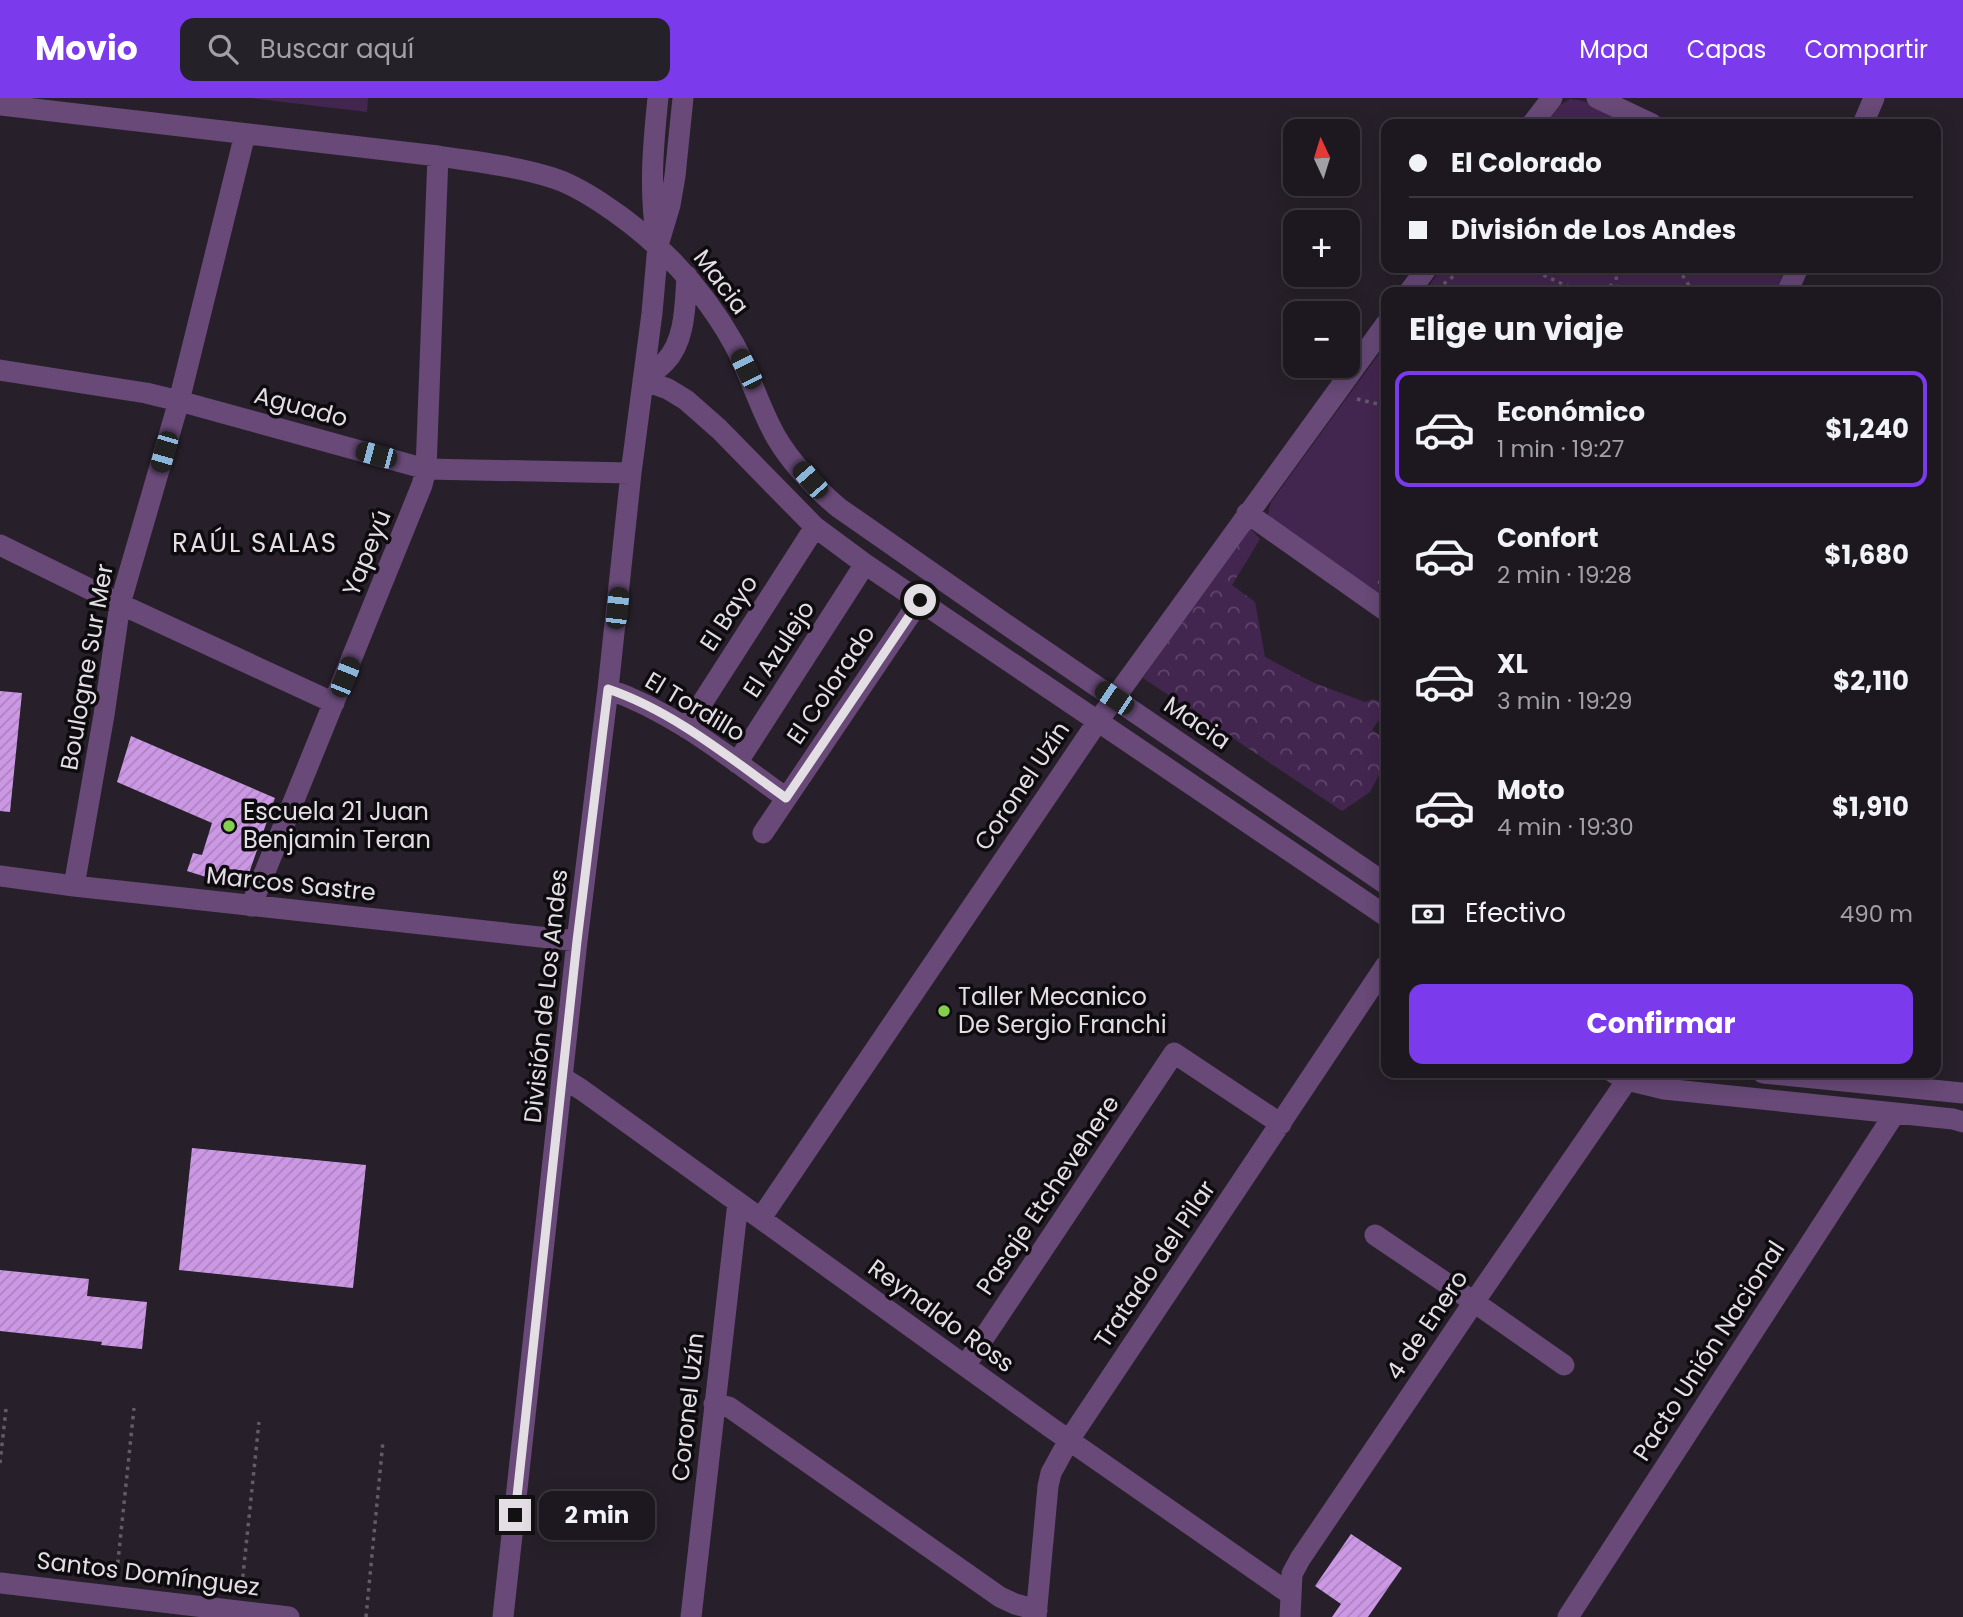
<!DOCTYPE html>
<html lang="es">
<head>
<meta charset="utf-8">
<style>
  :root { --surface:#1d1820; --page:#252129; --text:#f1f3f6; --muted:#a0a0a5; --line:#3b373e; --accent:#7c3aed }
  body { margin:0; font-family:Poppins,sans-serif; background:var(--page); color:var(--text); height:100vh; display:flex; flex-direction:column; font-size:26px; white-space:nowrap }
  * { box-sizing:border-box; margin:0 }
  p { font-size:23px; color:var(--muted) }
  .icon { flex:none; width:38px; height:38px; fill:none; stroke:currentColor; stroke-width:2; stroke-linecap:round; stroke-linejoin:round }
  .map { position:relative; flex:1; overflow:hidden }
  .panel { position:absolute; left:1381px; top:189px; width:560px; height:791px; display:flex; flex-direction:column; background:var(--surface); border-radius:14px; box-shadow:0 4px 18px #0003,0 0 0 2px var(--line) }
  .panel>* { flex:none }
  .top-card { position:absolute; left:1381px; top:21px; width:560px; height:154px; border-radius:14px; box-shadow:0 4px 18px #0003,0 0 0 2px var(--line); display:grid; align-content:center; height:154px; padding:0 28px; background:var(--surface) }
  .needle { width:46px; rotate:356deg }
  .fabs { position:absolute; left:1283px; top:21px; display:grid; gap:14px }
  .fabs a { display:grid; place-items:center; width:77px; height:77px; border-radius:14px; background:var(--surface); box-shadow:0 4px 18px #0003,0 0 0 2px var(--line); font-size:35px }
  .end { position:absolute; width:32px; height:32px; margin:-16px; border:9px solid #e2dee4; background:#111; box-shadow:0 0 0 4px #111 }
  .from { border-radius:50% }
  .bubble { position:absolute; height:49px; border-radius:14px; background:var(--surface); box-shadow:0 4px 18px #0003,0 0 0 2px var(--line); font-size:23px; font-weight:700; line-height:49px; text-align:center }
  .car { position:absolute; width:21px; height:42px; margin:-21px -10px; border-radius:9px; box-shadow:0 0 5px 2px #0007; background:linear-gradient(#222 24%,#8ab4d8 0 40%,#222 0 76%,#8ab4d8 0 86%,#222 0) }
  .top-card b { display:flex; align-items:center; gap:24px; height:66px; font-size:26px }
  .top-card b+b { border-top:2px solid var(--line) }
  .top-card i { width:18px; height:18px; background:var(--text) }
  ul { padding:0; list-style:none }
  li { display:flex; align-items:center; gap:21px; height:116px; margin:0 14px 10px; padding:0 14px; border:4px solid transparent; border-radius:14px }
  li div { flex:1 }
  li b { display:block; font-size:26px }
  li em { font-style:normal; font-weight:700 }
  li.active { border-color:var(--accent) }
  li>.icon { width:63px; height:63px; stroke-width:1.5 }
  h2 { padding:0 28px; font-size:32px; line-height:84px }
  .pay { display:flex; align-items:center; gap:18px; height:77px; padding:0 28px; font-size:26px }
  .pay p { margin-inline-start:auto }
  .button { display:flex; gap:14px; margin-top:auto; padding:14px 28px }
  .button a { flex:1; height:80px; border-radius:14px; background:var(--accent); color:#fff; font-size:28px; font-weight:700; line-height:80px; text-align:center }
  header { display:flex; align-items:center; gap:42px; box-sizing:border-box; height:98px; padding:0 35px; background:var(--accent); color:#fff }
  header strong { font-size:33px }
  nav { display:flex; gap:38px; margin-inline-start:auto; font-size:24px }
  .search { width:490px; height:63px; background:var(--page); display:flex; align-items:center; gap:18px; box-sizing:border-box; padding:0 24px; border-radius:14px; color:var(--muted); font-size:26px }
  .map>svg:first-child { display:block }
  .forest { fill:url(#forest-crowns) }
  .park { fill:#432650 }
  .building { fill:url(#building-hatch) }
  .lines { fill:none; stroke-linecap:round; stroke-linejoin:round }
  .path { stroke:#625c65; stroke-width:3.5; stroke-dasharray:3.5 5; stroke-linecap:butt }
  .minor { stroke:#684977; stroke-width:21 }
  .route { stroke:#e2dee4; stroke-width:9 }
  .poi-dot { fill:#84cf4d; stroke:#0e0b0f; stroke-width:2.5 }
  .labels { text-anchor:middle; stroke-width:7; stroke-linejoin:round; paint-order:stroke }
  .street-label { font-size:24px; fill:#e2dee4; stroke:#0e0b0f }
  .poi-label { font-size:24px; fill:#e2dee4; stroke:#0e0b0f; text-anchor:start }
  .neighbourhood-label { font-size:26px; letter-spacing:2px; fill:#e2dee4; stroke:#0e0b0f }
</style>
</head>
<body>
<header>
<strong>Movio</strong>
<div class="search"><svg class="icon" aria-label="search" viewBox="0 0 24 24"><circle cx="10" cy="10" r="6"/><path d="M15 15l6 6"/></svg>Buscar aquí</div>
<nav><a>Mapa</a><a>Capas</a><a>Compartir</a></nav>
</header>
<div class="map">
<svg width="1963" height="1519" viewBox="0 0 1963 1519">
  <defs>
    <pattern id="forest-crowns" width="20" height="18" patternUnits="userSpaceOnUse" patternTransform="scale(1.75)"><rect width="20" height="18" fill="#432650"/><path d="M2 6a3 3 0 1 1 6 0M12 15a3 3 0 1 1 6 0" fill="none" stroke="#5e4569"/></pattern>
    <pattern id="building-hatch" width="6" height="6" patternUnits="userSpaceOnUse" patternTransform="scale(1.75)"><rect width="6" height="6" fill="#cc98e5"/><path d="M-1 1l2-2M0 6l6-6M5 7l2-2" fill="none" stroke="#aa83bd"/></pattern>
  </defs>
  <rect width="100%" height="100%" fill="#27202a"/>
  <path class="forest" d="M1248 428 1260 441 1232 487 1255 504 1265 559 1314 585 1365 604 1373 601 1386 607V612L1372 632 1386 642V664L1370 694 1342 713 1143 580Z"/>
  <path class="park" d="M250 0H368L367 14Z
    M1570 1 1584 3 1633 26H1546L1560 7Z
    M1442 170H1786L1775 194H1424Z
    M1386 246V502L1275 426 1268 416 1271 404Z"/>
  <path class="building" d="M0 593 22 595 10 714 0 713Z
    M131 638 275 700 248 778 227 770 222 784 187 773 193 755 202 757 212 725 117 684Z
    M192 1050 366 1067 353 1190 179 1172Z
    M0 1172 89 1181 87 1198 147 1204 142 1251 101 1247 102 1244 0 1233Z
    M1351 1436 1402 1470 1368 1519H1332L1341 1506 1315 1488Z"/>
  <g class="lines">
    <path class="path" d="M1528 170 1580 194
      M1615 170 1618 194
      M1678 170 1693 194
      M1437 191 1464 170
      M1603 194 1615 184
      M1357 301 1386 308
      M1379 486 1386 471
      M0 1365 6 1311
      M116 1482 134 1310
      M241 1496 259 1324
      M366 1519 383 1343"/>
    <path class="minor" d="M1597 0 1652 26
      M0 7 438 58C476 64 516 68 553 80 570 85 586 95 600 104 657 141 701 187 734 246 750 276 759 309 776 339 792 366 815 390 839 410L1007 527 1386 786
      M1532 26 1552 0
      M1863 26 1874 0
      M657 142C649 94 653 48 658 0
      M1409 194 1427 170
      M1787 194 1798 170
      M0 272 146 295 179 303 426 371 631 375
      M643 282 668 291 686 302 719 331 815 429 865 466 1386 818
      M643 282C650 276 659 271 665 264 686 243 685 205 687 178
      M1247 415 1386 513
      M0 447 120 506 334 605
      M608 591C674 614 730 660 786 700
      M686 630 815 429
      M737 665 865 466
      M763 735 920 502
      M0 778 74 788 577 843
      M74 788 104 617 120 506 179 303 245 36
      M251 808 422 387 426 371 438 58
      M1614 975 1627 982 1664 991 1953 1021 1963 1024
      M1763 975 1963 995
      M563 980 582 992 1050 1329 1290 1496
      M761 1120 1098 623 1386 226
      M1375 1137 1474 1204 1564 1267
      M965 1268 1174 955 1281 1026
      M714 1306 729 1309 1000 1499 1015 1506 1037 1512
      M0 1485 289 1519
      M503 1519 577 843 608 591 631 375 652 215 658 147 670 107 675 78 683 0
      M691 1519 738 1104
      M1036 1519 1048 1388 1051 1375 1069 1342 1386 867
      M1290 1519 1292 1476 1300 1461 1474 1204 1632 975
      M1568 1519 1895 1015"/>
  </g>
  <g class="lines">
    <path class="route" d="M515 1417 577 843 608 591C673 613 730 660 786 700L920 502"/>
  </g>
  <g class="poi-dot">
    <circle cx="229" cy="728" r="7"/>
    <circle cx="944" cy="913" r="7"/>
  </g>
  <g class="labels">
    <g class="street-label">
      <text transform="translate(721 184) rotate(53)" y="8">Macia</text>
      <text transform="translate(301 309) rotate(15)" y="8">Aguado</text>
      <text transform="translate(367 455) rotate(-68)" y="8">Yapeyú</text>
      <text transform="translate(729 515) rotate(-57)" y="8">El Bayo</text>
      <text transform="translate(779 551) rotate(-57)" y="8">El Azulejo</text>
      <text transform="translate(87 569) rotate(-80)" y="8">Boulogne Sur Mer</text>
      <text transform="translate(831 587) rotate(-56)" y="8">El Colorado</text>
      <text transform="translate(695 609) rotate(31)" y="8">El Tordillo</text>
      <text transform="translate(1197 625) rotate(34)" y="8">Macia</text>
      <text transform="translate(1022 688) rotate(-56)" y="8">Coronel Uzín</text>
      <text transform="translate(291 786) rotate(6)" y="8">Marcos Sastre</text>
      <text transform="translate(546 898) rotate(-84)" y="8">División de Los Andes</text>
      <text transform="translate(1048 1097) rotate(-56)" y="8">Pasaje Etchevehere</text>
      <text transform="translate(1155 1166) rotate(-56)" y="8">Tratado del Pilar</text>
      <text transform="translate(941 1218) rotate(36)" y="8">Reynaldo Ross</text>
      <text transform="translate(1427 1227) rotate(-56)" y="8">4 de Enero</text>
      <text transform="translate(1709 1253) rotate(-57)" y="8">Pacto Unión Nacional</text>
      <text transform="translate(688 1309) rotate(-84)" y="8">Coronel Uzín</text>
      <text transform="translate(148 1476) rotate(7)" y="8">Santos Domínguez</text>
    </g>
    <g class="poi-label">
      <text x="243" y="722">Escuela 21 Juan<tspan x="243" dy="28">Benjamin Teran</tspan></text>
      <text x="958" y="907">Taller Mecanico<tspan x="958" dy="28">De Sergio Franchi</tspan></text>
    </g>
    <g class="neighbourhood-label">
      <text x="255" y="454">RAÚL SALAS</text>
    </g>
  </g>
</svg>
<div class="fabs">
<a><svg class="needle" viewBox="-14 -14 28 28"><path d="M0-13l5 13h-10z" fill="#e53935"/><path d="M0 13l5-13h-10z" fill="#a0a0a5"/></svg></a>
<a>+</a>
<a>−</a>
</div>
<i class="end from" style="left:920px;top:502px"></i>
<i class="end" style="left:515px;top:1417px"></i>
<div class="bubble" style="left:539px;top:1393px;width:116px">2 min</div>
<i class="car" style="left:746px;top:271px;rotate:333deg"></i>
<i class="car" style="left:164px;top:354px;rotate:196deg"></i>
<i class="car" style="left:376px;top:357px;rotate:285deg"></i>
<i class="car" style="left:810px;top:382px;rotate:319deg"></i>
<i class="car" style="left:617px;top:510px;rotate:6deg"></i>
<i class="car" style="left:345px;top:579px;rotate:22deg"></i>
<i class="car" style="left:1114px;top:600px;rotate:304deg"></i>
<div class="top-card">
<b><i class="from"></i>El Colorado</b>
<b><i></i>División de Los Andes</b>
</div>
<section class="panel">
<h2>Elige un viaje</h2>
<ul>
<li class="active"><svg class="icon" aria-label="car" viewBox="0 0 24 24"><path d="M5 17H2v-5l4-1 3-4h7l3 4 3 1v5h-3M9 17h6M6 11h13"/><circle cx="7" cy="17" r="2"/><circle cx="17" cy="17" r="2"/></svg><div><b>Económico</b><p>1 min · 19:27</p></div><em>$1,240</em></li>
<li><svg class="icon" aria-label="car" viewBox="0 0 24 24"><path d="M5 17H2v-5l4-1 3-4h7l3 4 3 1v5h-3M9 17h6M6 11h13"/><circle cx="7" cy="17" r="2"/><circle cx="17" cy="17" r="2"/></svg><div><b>Confort</b><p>2 min · 19:28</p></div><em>$1,680</em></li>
<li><svg class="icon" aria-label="car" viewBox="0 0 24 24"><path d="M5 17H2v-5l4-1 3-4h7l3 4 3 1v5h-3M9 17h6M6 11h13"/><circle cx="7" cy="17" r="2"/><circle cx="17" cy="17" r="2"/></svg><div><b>XL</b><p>3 min · 19:29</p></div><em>$2,110</em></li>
<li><svg class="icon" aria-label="car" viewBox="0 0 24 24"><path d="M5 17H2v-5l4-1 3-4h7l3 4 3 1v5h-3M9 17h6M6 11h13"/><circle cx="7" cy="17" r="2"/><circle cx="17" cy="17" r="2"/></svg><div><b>Moto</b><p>4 min · 19:30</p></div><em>$1,910</em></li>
</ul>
<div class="pay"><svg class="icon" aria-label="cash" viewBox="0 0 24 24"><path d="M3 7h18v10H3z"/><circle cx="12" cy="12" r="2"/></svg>Efectivo<p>490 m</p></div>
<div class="button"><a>Confirmar</a></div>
</section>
</div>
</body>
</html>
